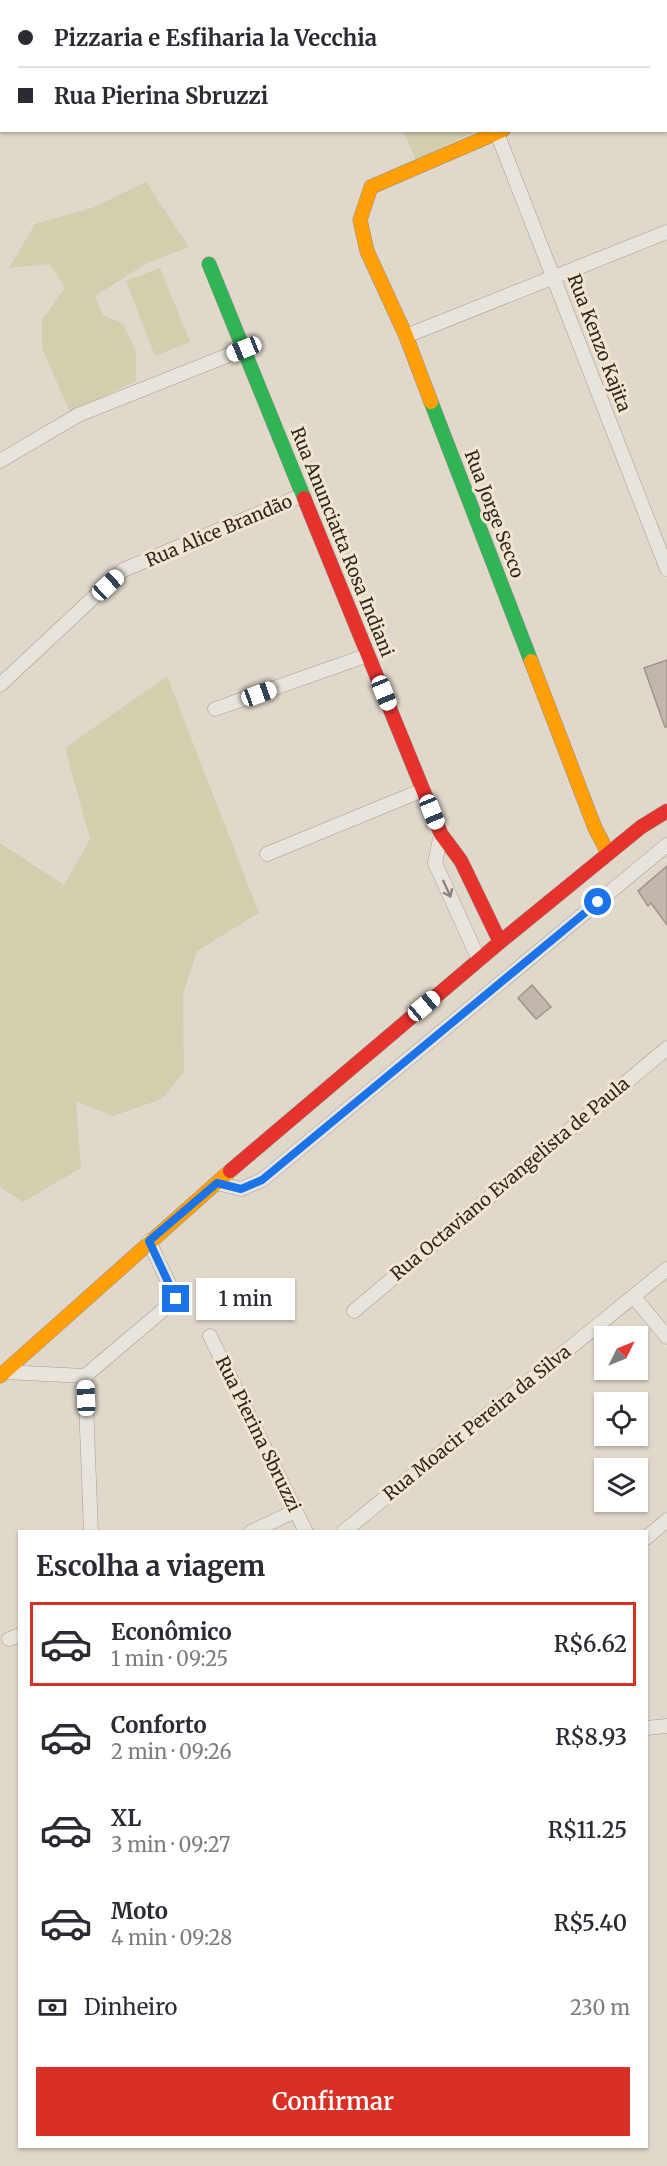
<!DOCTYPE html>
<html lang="pt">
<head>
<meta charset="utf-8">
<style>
  :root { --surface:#fff; --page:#f2f2f3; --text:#2b2b33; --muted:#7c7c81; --line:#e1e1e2; --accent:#d93025 }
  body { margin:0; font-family:Merriweather,serif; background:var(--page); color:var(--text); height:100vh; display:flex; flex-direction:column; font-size:22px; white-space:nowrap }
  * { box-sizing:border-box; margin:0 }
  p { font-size:20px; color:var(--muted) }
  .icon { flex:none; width:33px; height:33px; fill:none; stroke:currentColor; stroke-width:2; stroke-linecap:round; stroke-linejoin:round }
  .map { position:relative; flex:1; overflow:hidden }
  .sheet { position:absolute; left:18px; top:1530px; width:630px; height:618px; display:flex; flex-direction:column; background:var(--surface); border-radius:0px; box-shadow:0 2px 4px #0004 }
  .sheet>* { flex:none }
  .hud { position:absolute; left:0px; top:0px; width:668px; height:132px; box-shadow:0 2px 4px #0004; display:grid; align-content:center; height:132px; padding:0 18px; background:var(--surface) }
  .needle { width:39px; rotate:47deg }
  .tools { position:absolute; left:594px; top:1326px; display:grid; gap:12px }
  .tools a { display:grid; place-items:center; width:54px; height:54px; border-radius:0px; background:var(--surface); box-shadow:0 2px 4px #0004; font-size:30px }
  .end { position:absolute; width:27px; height:27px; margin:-14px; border:8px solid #1a73e8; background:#fff; box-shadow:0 0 0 3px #fff }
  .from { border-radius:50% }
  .bubble { position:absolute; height:42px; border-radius:0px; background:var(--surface); box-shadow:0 2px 4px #0004; font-size:20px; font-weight:600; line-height:42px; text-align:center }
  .car { position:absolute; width:18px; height:36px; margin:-18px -9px; border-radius:8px; box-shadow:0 0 4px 2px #0007; background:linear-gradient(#fff 24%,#345 0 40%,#fff 0 76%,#345 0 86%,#fff 0) }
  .hud b { display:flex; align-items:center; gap:21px; height:57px; font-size:22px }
  .hud b+b { border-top:2px solid var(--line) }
  .hud i { width:15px; height:15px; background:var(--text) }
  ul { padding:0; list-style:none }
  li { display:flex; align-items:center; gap:18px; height:84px; margin:0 12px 9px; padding:0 6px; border:3px solid transparent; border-radius:0px }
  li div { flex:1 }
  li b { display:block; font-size:22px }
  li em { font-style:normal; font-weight:600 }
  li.current { border-color:var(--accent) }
  li>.icon { width:54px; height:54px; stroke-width:1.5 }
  h2 { padding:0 18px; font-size:27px; line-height:72px }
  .pay { display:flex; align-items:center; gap:15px; height:66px; padding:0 18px; font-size:22px }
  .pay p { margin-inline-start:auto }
  .cta { display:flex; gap:12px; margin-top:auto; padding:12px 18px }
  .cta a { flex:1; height:69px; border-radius:0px; background:var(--accent); color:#fff; font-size:24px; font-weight:600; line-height:69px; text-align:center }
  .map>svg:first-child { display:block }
  .green { fill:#d2ceae }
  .building { fill:#c3b6ac; stroke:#a0948b; stroke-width:1.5 }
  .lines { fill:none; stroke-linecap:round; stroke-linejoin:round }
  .street-casing { stroke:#a59d95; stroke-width:15 }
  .fast-casing { stroke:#958d84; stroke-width:15 }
  .slow-casing { stroke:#958d84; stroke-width:15 }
  .jam-casing { stroke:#958d84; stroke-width:15 }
  .street { stroke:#e8e4dc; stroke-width:14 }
  .fast { stroke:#30b455; stroke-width:14 }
  .slow { stroke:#ff9f0a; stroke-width:14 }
  .jam { stroke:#e5322d; stroke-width:14 }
  .oneway { stroke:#8e857d }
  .route { stroke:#1a73e8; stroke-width:8 }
  .labels { text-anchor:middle; stroke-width:6; stroke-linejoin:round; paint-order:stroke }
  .street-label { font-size:18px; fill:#33261e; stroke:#f2e5d1 }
</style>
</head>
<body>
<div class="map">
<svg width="667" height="2166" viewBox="0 0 667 2166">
  <rect width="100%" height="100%" fill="#e0d8cb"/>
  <path class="green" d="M403 131H477L416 160Z
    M146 182 189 247 147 263 95 296 103 315 123 324 136 351V381L70 412 42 348V320L65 288 49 264 9 268 35 224 92 208Z
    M160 268 190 342 155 356 126 281Z
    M167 676 259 913 197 951 183 994 184 1072 162 1099 113 1116 76 1101 81 1168 23 1202 0 1187V843L64 885 90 839 65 748Z"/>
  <path class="building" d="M667 660V727H665L644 668Z
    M667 866V925L651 903 648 906 638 891Z
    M532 985 551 1007 536 1019 518 998Z"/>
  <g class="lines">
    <defs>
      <path id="street" d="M74 0 76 2
        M451 0V2
        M626 0 627 2
        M666 111 667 114
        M497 133 667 569
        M406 336 667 232
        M0 461 78 415 244 349
        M0 685 123 570 303 495
        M215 709 368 655
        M441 834 435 863 479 960
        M267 854 423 790
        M217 1183 241 1189 262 1180 667 845
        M634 1297 667 1337
        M354 1311 667 1048
        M210 1336 306 1532
        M4 1372 85 1376 176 1299 149 1241
        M85 1376 91 1532
        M251 1532 295 1511
        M343 1532 667 1269
        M646 1538 667 1520
        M9 1639 20 1635
        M646 1728 667 1726"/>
      <path id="fast" d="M0 120 2 118
        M209 264 304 498
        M431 402 531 661"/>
      <path id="slow" d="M431 402 406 336 367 251 360 220 371 187 503 130
        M531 661 595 828 608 853
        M0 1376 230 1171"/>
      <path id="jam" d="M109 2 110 0
        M304 498 441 834 461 861 500 942
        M230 1171 500 942 641 827 667 811"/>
    </defs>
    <use href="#street" class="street-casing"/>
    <use href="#fast" class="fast-casing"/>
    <use href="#slow" class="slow-casing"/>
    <use href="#jam" class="jam-casing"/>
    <use href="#street" class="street"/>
    <use href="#fast" class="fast"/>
    <use href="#slow" class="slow"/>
    <use href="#jam" class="jam"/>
  </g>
  <defs><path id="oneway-shaft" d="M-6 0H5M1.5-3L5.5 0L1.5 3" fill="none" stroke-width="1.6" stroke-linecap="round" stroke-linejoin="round" transform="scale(1.5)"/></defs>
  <use class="oneway" href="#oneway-shaft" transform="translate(447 889) rotate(65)"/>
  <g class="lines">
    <path class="route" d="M176 1299 149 1241 217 1183 241 1189 262 1180 598 902"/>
  </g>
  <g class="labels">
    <g class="street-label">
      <text transform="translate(599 343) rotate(69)" y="6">Rua Kenzo Kajita</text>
      <text transform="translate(494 514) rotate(69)" y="6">Rua Jorge Secco</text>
      <text transform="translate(219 531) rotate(-23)" y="6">Rua Alice Brandão</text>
      <text transform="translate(342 542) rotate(68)" y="6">Rua Anunciatta Rosa Indiani</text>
      <text transform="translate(510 1179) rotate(-40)" y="6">Rua Octaviano Evangelista de Paula</text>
      <text transform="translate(477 1423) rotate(-39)" y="6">Rua Moacir Pereira da Silva</text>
      <text transform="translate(258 1434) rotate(64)" y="6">Rua Pierina Sbruzzi</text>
    </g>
  </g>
</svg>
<div class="tools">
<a><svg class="needle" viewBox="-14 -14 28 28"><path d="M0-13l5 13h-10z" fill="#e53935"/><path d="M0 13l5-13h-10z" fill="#7c7c81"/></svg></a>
<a><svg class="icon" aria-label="locate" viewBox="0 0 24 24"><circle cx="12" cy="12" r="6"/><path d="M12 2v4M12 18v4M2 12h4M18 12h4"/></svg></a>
<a><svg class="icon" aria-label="layers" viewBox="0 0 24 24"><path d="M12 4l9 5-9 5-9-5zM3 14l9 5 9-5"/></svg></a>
</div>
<i class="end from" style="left:598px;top:902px"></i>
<i class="end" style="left:176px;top:1299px"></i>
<div class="bubble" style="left:196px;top:1278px;width:99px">1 min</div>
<i class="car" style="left:244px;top:349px;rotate:248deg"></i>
<i class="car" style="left:108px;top:585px;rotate:47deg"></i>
<i class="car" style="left:384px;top:693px;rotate:158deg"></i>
<i class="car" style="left:259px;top:694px;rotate:70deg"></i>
<i class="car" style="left:432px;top:812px;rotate:158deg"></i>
<i class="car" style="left:424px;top:1006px;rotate:50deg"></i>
<i class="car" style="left:86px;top:1398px;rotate:358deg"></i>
<div class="hud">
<b><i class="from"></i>Pizzaria e Esfiharia la Vecchia</b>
<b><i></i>Rua Pierina Sbruzzi</b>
</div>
<section class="sheet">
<h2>Escolha a viagem</h2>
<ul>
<li class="current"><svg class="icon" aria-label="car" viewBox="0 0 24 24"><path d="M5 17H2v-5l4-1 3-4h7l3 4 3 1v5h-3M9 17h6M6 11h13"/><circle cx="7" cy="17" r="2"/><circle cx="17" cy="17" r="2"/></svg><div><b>Econômico</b><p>1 min · 09:25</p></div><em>R$6.62</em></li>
<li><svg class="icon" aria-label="car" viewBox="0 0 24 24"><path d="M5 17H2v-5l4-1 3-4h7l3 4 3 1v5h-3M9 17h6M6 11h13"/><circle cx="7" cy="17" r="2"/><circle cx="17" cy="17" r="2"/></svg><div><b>Conforto</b><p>2 min · 09:26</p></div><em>R$8.93</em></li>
<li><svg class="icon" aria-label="car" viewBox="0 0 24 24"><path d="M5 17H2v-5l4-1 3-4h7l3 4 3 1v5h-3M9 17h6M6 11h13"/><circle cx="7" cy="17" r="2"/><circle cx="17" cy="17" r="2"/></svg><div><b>XL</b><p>3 min · 09:27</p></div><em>R$11.25</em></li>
<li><svg class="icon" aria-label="car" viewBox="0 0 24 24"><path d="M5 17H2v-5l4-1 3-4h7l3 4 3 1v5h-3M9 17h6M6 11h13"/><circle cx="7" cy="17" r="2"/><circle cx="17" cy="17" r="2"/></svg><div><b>Moto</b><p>4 min · 09:28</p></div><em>R$5.40</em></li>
</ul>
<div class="pay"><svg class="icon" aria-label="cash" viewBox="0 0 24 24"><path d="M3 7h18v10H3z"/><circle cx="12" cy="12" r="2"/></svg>Dinheiro<p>230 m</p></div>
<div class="cta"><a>Confirmar</a></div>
</section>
</div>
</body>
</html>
